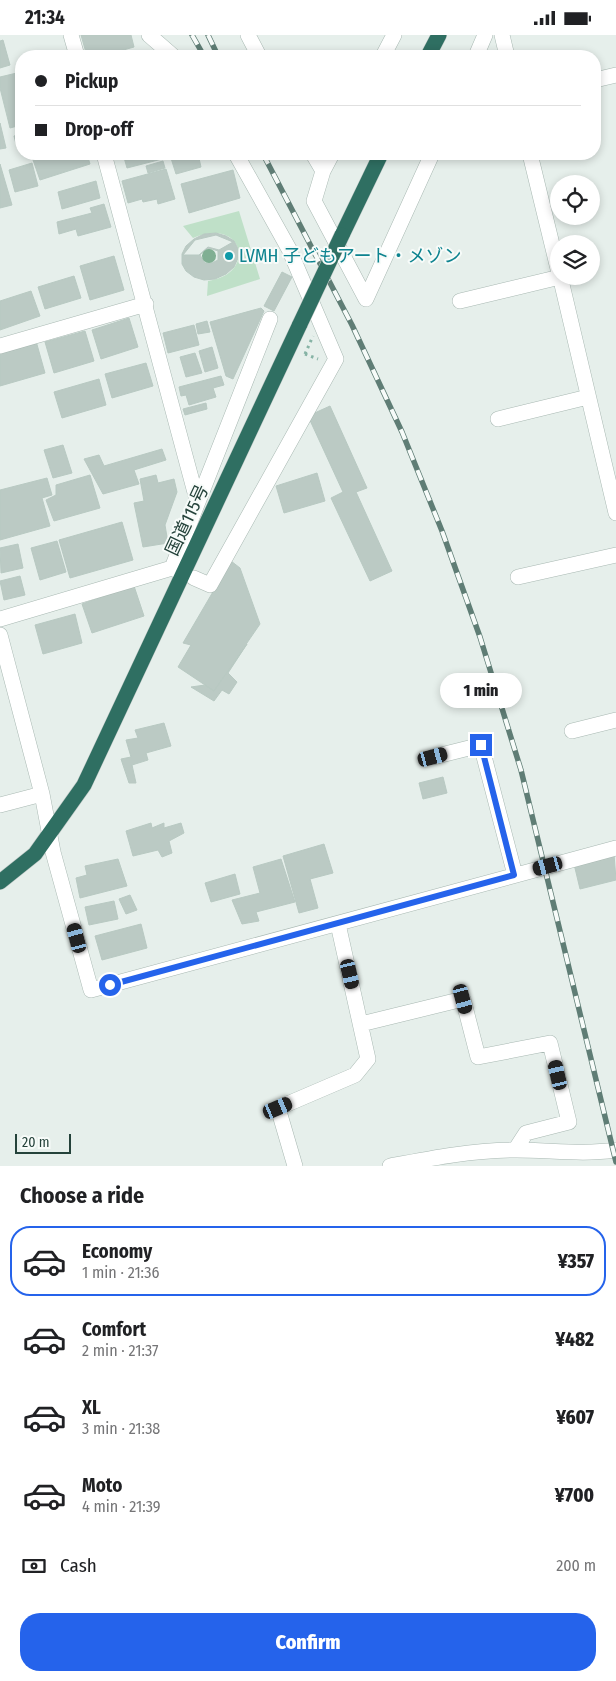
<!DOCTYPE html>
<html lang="en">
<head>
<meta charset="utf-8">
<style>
  :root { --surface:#fff; --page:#f2f2f2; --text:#202124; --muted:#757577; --line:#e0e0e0; --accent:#2563eb }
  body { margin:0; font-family:"Fira Sans Condensed","Noto Sans JP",sans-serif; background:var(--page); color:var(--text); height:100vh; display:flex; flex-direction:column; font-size:19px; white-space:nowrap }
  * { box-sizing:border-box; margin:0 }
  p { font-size:16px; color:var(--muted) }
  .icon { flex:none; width:28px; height:28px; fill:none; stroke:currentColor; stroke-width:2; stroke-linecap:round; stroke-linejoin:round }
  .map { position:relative; height:1131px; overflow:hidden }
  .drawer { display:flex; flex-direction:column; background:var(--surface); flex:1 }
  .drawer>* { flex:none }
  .guide { position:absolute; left:15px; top:15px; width:586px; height:110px; border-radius:20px; box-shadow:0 2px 8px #0003; display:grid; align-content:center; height:110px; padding:0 20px; background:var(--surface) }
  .fabs { position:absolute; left:550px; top:140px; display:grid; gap:10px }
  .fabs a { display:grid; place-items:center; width:50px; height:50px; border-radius:50%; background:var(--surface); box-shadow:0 2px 8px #0003; font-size:25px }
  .scale { position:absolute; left:15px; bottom:12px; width:56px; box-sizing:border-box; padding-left:5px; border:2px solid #24423a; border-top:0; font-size:14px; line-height:18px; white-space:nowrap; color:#24423a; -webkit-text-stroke:4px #f7fbf9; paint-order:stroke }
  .end { position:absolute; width:22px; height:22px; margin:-11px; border:6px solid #2563eb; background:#fff; box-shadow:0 0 0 2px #fff }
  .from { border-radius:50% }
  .bubble { position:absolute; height:35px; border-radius:18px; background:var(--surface); box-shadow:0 2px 8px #0003; font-size:16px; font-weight:800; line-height:35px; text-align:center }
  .car { position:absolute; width:15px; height:30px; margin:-15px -8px; border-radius:6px; box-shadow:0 0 4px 1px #0007; background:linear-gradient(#222 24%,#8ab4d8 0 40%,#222 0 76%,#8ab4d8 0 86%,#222 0) }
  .guide b { display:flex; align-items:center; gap:18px; height:48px; font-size:19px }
  .guide b+b { border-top:1px solid var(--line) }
  .guide i { width:12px; height:12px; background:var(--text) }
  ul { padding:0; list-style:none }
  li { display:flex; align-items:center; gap:15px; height:70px; margin:0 10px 8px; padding:0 10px; border:2px solid transparent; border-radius:20px }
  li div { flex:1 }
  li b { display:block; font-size:19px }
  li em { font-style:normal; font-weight:800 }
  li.current { border-color:var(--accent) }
  li>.icon { width:45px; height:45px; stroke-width:1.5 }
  h2 { padding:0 20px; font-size:22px; line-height:60px }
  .pay { display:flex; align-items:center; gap:12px; height:55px; padding:0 20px; font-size:19px }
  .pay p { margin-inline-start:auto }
  .primary-button { display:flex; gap:10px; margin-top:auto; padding:10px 20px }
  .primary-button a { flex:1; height:58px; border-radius:20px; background:var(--accent); color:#fff; font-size:20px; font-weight:800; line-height:58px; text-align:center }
  .status { display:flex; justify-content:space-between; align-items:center; height:35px; padding:0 25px; background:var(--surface); direction:ltr }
  .status svg { height:14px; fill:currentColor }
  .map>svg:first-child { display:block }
  .green { fill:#bfe0c8 }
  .building { fill:#bbcac4; stroke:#b8c9c2; fill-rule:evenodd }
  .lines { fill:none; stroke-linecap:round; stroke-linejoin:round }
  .minor-casing { stroke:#a8b8b2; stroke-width:16 }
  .highway-casing { stroke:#c2cac8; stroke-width:16 }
  .path { stroke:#86b3a5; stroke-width:3; stroke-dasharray:2.5 4; stroke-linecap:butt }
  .minor { stroke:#fff; stroke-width:15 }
  .highway { stroke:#2f6f62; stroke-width:15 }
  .rail-casing { stroke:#5f7d75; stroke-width:5.5 }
  .rail { stroke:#f7fbf9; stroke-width:4; stroke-dasharray:11; stroke-linecap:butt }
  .highway-bridge-casing { stroke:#c2cac8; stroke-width:16; stroke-linecap:butt }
  .path-bridge { stroke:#86b3a5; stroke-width:3; stroke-dasharray:2.5 4; stroke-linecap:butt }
  .highway-bridge { stroke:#2f6f62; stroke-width:15 }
  .tree { fill:#80af93 }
  .route { stroke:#2563eb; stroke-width:6 }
  .culture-dot { fill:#0f9aa8; stroke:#f7fbf9; stroke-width:2 }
  .labels { text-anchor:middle; stroke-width:4; stroke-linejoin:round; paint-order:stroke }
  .culture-label { font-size:18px; fill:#0d838f; stroke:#f7fbf9; text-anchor:start }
  .street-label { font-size:18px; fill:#24423a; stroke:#f7fbf9 }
</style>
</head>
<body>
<div class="status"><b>21:34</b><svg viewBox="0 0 49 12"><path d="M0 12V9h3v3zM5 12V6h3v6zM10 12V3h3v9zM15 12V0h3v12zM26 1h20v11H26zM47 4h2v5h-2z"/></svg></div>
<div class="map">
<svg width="616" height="1131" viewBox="0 0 616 1131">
  <rect width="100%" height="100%" fill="#e6efeb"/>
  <path class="green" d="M239 176 260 244 207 261 208 246C258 239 243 181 193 203L183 191Z"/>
  <path class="building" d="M81 0H131L134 12 102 21H87Z
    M3 5 10 30 0 33V6Z
    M21 37V90L10 93 0 53V42Z
    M0 88 6 113 0 114Z
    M21 99V111L17 113 14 101Z
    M44 119H72V121L87 119 90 129 40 145 32 122Z
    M123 119H160L162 124 127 133Z
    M175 119H198L201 132 176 139 170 120Z
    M163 126 165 133 148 138 146 131Z
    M32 128 38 151 15 157 9 135Z
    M0 129 12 170 0 173Z
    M166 134 175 164 158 169 157 164 143 167 142 164 128 168 122 146Z
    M233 135 240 163 189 178 181 149Z
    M96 146 100 163 62 174 58 157Z
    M104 169 111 192 78 201 76 194 59 199 57 187 92 178 90 173Z
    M216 198 226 201 234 206 238 214V223L234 232 226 239 215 244 204 245 194 242 186 236 182 229V219L186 211 194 204 204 199ZM212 214 218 216V225L212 228H205L200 220 205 215Z
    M216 200 233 207 219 215 208 212 199 220H183L195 205Z
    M114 221 124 255 90 265 80 231Z
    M282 237 292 242 274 276 264 271Z
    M74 241 81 263 45 274 38 252Z
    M31 256 40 281 0 295V266Z
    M261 273 264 276 233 344 226 341 210 287Z
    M129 283 138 312 101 324 92 295Z
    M207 286 210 297 198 299 196 289Z
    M194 290 199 310 168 318 163 298Z
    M85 296 94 326 54 338 45 307Z
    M36 306 45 338 0 351V316Z
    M212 312 218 333 205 337 199 316Z
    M195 318 202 338 186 342 180 322Z
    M146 328 153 351 112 363 105 339Z
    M221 341 224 350 213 353 216 362 189 370 186 360 181 361 179 352Z
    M99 344 106 370 62 383 54 357Z
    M206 368 207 374 185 380 183 374Z
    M330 371 367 453 356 457 392 536 370 546 331 463 343 457 308 381Z
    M63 410 72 438 53 443 44 415Z
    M162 414 166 425 134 435 139 449 103 459 84 424 99 420 104 431Z
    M317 438 325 466 284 478 276 451Z
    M90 440 100 473 54 486 46 465 56 460V450Z
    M156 440 158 448 174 444 177 457 165 490 168 508 143 512 134 468 144 466 140 444Z
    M47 443 52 460 42 463 50 491 0 505V455Z
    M122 487 133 525 70 543 59 505Z
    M57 506 66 537 40 545 31 513Z
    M18 509 23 533 1 538 0 513Z
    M231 526 240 533 260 589 214 656 178 632 191 610 183 608Z
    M20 541 25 560 4 565 0 546Z
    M134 551 144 581 92 598 82 569Z
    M75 579 82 608 43 619 35 590Z
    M247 609 228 638 237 647 229 659 222 655 214 666 191 652 205 650 214 656Z
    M164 688 171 711 146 718 148 725 132 730 136 748H129L121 724 131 722 126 705 138 703 135 695Z
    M443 742 447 758 423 764 419 748Z
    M151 788 152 793 164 788V793L181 788 184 798 169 806 172 818 162 822 158 815 133 821 126 796Z
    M324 809 333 838 310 844 318 873 299 878 283 821Z
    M614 819 616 845 580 854 574 829Z
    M118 824 127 851 80 863 76 843 87 840 85 831Z
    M281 824 295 867 256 877 259 886 242 889 232 865 260 858 253 832Z
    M235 839 240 859 211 867 205 848Z
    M130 860 137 875 126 879 119 864Z
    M114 866 118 884 89 890 85 872Z
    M141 889 147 913 102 925 95 901Z"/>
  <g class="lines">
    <defs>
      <path id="minor" d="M71 0 77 21
        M149 0 173 21
        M248 0 259 21
        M502 0 507 21
        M383 21 394 0
        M476 21 485 0
        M595 45 616 40
        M104 119 197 465
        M313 119 323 136
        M332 119 323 136 314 166 366 264 432 119
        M530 119 559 238
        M560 241 616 478
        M460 266 560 242
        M0 311 146 269
        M498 384 588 362
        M172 533 270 284
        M518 542 616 520
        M194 543 210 550 336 324 289 214 236 119
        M0 584 172 533 178 536
        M0 600 42 759 53 817 91 955 616 813
        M572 696 616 685
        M433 722 481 710 515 840
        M0 770 42 759
        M361 989 463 964 478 1022 550 1008 569 1087 526 1098 515 1115
        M295 1131 278 1073 355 1040 368 1024 338 889
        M390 1131C432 1123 473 1115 516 1115 550 1115 583 1120 616 1115"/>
      <path id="highway" d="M428 21 439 0
        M342 200 381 119
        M0 847 35 819 84 750 300 289"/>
    </defs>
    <use href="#minor" class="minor-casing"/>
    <use href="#highway" class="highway-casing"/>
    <path class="path" d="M305 319 318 324"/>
    <use href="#minor" class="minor"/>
    <use href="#highway" class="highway"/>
    <defs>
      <path id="rail" d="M192 0 204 21
        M208 0 218 21
        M263 119 352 290 402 397 442 496 480 602 521 735 616 1127"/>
    </defs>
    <use href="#rail" class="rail-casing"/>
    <use href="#rail" class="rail"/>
    <defs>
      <path id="highway-bridge" d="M300 289 342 200"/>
    </defs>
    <use href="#highway-bridge" class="highway-bridge-casing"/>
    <path class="path-bridge" d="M305 319 313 301"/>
    <use href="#highway-bridge" class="highway-bridge"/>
  </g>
  <circle class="tree" cx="209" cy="221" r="7"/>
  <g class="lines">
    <path class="route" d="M110 950 514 840 481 710"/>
  </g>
  <circle class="culture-dot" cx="229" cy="221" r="5"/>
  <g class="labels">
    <g class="culture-label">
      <text x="239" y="227">LVMH 子どもアート・メゾン</text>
    </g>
    <g class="street-label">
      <text transform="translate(187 485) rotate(-65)" y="6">国道115号</text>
    </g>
  </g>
</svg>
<div class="fabs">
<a><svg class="icon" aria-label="locate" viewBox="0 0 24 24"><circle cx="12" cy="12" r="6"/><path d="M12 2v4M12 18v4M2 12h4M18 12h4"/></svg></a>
<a><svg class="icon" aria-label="layers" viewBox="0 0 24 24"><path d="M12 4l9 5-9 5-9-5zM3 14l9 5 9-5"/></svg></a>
</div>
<div class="scale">20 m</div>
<i class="end from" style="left:110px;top:950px"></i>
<i class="end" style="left:481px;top:710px"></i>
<div class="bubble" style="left:440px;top:638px;width:82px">1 min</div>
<i class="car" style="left:433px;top:722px;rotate:75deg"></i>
<i class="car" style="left:548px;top:831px;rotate:255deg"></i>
<i class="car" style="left:77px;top:903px;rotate:345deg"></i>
<i class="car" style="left:350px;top:939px;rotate:167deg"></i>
<i class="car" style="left:463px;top:964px;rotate:165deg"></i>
<i class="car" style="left:558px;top:1040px;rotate:347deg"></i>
<i class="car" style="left:278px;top:1073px;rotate:67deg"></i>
<div class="guide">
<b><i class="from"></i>Pickup</b>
<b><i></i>Drop-off</b>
</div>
</div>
<section class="drawer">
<h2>Choose a ride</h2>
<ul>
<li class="current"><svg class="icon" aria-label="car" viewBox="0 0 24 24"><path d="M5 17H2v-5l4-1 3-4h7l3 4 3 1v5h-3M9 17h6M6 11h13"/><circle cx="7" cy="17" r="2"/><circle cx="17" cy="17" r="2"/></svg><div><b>Economy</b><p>1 min · 21:36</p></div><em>¥357</em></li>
<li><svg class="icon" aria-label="car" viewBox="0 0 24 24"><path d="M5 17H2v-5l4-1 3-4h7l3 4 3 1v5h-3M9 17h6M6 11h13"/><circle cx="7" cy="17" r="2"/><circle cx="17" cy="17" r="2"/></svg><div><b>Comfort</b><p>2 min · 21:37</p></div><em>¥482</em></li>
<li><svg class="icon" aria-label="car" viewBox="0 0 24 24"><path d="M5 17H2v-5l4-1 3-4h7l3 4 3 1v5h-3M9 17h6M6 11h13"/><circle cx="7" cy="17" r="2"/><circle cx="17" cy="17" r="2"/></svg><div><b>XL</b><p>3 min · 21:38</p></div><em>¥607</em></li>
<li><svg class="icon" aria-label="car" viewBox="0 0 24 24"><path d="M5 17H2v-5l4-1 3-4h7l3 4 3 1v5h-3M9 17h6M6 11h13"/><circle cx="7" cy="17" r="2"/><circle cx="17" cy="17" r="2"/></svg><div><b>Moto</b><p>4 min · 21:39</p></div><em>¥700</em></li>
</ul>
<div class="pay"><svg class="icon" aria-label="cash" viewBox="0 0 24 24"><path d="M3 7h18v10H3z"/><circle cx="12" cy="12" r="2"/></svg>Cash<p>200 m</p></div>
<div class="primary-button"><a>Confirm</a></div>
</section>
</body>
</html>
